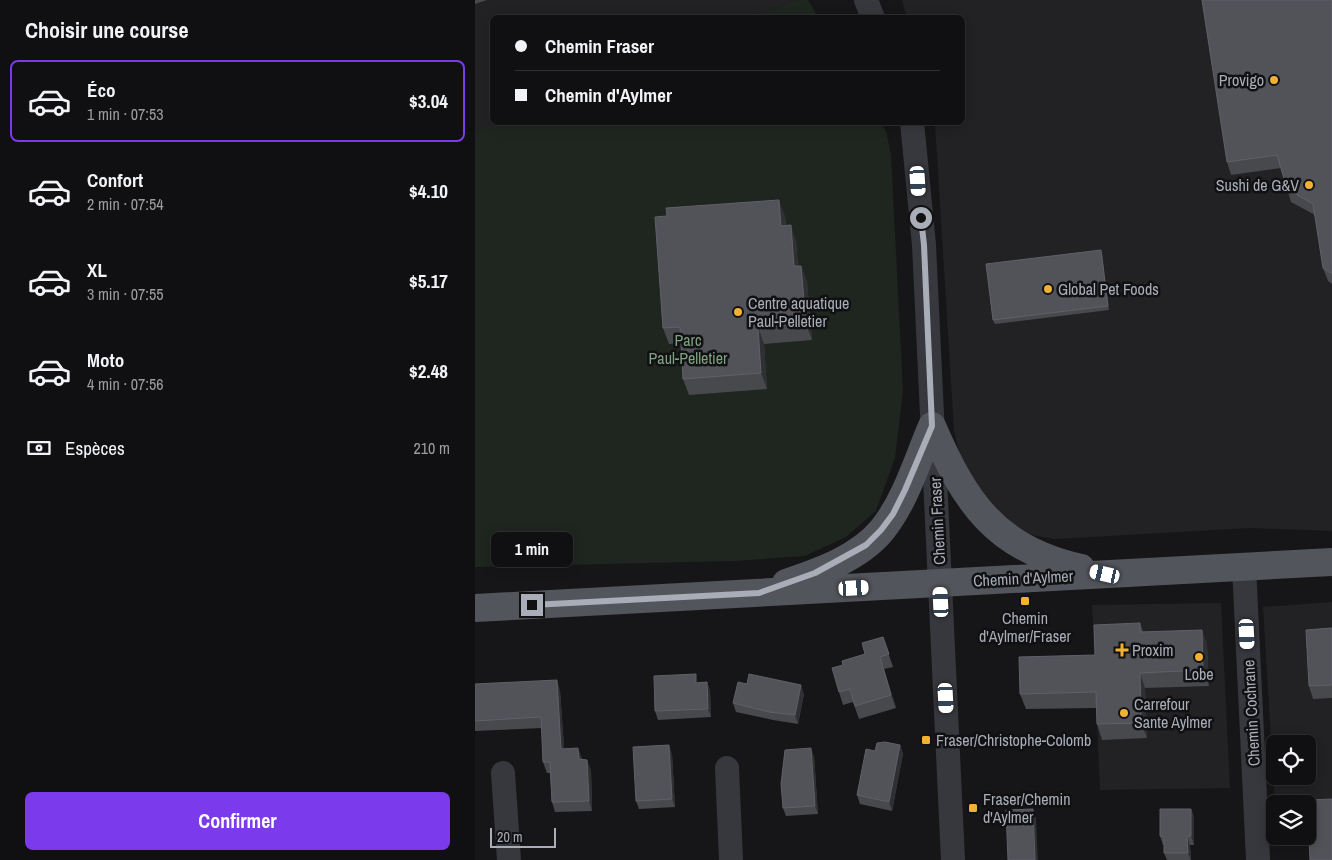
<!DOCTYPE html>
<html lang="fr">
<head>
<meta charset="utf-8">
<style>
  :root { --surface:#101012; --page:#1e1e20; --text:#f1f3f6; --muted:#9c9d9f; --line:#303032; --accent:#7c3aed }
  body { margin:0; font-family:"Archivo Narrow",sans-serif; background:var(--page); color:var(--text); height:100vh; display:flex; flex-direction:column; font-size:19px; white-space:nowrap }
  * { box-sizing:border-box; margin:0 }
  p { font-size:16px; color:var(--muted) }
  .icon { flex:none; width:28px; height:28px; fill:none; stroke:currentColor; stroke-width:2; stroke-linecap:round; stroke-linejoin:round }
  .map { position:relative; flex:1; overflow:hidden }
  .drawer { display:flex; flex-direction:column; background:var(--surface); width:475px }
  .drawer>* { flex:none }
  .hud { position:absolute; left:15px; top:15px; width:475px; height:110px; border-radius:8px; box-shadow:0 2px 12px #0003,0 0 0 1px var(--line); display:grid; align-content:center; height:110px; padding:0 25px; background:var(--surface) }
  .fabs { position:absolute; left:791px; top:735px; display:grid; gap:10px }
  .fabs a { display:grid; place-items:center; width:50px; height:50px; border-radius:8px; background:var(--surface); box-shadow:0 2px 12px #0003,0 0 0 1px var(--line); font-size:25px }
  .scale { position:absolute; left:15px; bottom:12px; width:66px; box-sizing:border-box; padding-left:5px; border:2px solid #a8adb8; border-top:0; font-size:14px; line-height:18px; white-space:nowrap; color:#a8adb8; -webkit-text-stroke:4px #111113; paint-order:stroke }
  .end { position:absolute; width:22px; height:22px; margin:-11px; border:6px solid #a8adb8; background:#111; box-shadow:0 0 0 2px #111 }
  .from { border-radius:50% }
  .bubble { position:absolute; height:35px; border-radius:8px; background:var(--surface); box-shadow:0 2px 12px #0003,0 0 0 1px var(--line); font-size:16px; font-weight:800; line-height:35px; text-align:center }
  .car { position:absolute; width:15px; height:30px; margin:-15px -8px; border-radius:6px; box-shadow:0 0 4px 1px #0007; background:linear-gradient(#fff 24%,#345 0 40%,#fff 0 76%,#345 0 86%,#fff 0) }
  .hud b { display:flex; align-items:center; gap:18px; height:48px; font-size:19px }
  .hud b+b { border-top:1px solid var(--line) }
  .hud i { width:12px; height:12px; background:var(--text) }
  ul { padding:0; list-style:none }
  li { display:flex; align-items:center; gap:15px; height:82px; margin:0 10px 8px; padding:0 15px; border:2px solid transparent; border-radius:8px }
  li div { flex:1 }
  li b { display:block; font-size:19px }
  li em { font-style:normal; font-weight:800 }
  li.active { border-color:var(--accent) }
  li>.icon { width:45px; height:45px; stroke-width:1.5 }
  h2 { padding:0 25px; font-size:22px; line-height:60px }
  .pay { display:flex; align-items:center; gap:12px; height:55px; padding:0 25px; font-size:19px }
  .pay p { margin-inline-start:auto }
  .cta { display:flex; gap:10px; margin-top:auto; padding:10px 25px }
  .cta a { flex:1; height:58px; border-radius:8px; background:var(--accent); color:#fff; font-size:20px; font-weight:800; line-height:58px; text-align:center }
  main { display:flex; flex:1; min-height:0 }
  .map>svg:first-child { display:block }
  .built { fill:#222225; fill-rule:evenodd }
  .green { fill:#1e261f }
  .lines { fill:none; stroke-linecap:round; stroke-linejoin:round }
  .minor { stroke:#37383d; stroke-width:24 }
  .major { stroke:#53555c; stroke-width:28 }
  .wall { fill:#47494d }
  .shaded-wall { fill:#2f3033 }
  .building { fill:#525359; stroke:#5f6168 }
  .route { stroke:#a8adb8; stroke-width:6 }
  .poi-dot { fill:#f2b134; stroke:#111113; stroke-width:2 }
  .labels { text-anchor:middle; stroke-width:5; stroke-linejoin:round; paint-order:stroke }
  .poi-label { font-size:16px; fill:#a8adb8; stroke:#111113; text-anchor:start }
  .park-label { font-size:16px; fill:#7fa381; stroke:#111113 }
  .street-label { font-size:16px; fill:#a8adb8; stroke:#111113 }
</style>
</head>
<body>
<main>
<section class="drawer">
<h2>Choisir une course</h2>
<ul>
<li class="active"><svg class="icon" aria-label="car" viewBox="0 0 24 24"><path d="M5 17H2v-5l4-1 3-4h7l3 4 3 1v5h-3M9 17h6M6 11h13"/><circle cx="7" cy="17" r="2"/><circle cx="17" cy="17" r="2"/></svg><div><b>Éco</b><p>1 min · 07:53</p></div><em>$3.04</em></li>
<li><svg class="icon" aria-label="car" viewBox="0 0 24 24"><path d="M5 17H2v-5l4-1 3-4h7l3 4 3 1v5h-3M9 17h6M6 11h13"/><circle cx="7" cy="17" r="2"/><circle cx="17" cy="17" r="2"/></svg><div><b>Confort</b><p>2 min · 07:54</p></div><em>$4.10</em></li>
<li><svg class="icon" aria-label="car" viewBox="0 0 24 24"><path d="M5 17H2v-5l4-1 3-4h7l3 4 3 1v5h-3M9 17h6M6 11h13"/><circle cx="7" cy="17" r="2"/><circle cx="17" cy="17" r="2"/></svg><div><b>XL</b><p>3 min · 07:55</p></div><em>$5.17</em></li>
<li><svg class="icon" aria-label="car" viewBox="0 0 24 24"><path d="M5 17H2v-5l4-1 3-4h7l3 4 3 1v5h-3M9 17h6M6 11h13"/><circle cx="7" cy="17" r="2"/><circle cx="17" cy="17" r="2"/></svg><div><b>Moto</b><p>4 min · 07:56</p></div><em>$2.48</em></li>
</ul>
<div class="pay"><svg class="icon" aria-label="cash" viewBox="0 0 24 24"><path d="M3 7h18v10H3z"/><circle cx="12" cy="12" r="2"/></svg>Espèces<p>210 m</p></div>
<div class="cta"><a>Confirmer</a></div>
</section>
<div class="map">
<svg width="857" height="860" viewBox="0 0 857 860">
  <rect width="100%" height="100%" fill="#161618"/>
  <path class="built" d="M0 0H319L276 17 18 18V122L22 123 0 131Z
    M427 0H857V531L775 528 580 539 557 535 540 526 514 504 488 467 479 431 460 123 488 122V18L432 17Z
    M857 602V804L833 805 832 804H800L788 607ZM800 744H832V776H800Z
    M746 603 755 788 625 790 617 605Z"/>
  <path class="green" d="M319 0H333L343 17H276Z
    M22 122 406 123 411 131 416 155 428 391 420 458 401 511 371 537 330 556 259 561 0 567V131Z"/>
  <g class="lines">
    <path class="minor" d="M391 0 398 18
      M437 122 449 245 478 860
      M769 566 783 860
      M252 768 256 860
      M28 773 34 860"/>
    <path class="major" d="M457 426C490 503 521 549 606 568
      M311 583C344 572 384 558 407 530 431 500 442 461 457 426
      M0 608 857 562"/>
  </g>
  <path class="wall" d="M0 0H12L0 4Z
    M857 0V284L853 281 848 268 840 215 816 202 812 189 806 168 756 175 752 162Z
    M310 216 311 225 321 241 323 266H326L332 282 337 340 289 344 292 389 214 395 208 379 206 343 194 344 188 328Z
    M627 254 634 310 520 324 518 320Z
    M665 623 668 632 727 630 732 645 734 686 670 688 672 738 627 740 622 724 621 708 551 709 545 694 620 655Z
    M857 628V698L838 699 834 686Z
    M408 637 418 667 409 669 421 708 384 719 378 702 368 705 364 692 368 665 390 654Z
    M224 682H232L235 691 236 717 183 720 180 711Z
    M0 684 85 690 89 749 107 758V759L116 770 117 811 80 812 77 802 75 773H72L68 762 67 728 0 731Z
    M329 694 323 724 298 720 261 712 258 703Z
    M425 745 428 754 417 811 385 804 382 795 400 751Z
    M197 754 200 807 164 809 161 801Z
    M339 756 343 814 311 816 308 808Z
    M716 809 719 817V845H715L716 860H692L689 853V845H688L685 836Z"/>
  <path class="shaded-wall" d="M304 200 310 216 312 242 306 226Z
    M316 225 321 241 324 283 319 266Z
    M626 250 627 254 634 310 633 306Z
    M326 266 332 282 337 340 331 324Z
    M283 327 289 344 292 389 286 373Z
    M727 630 732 645 734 686 728 670Z
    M405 657 409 669 421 708 416 695Z
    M665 673 670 688 672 738 666 723Z
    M82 680 85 690 90 759 86 749Z
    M232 682 235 691 236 717 233 709Z
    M326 685 329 694 323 724 320 715Z
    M194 745 197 754 200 807 197 799Z
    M425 745 428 754 417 811 414 802Z
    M103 748 107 758V770L104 759Z
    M336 748 339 756 343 814 340 806Z
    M112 760 116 770 117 811 114 801Z
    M558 809 561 818 563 860H560Z
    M716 809 719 817V845L716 836Z
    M712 836 715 845 716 860 713 853Z"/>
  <path class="building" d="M727 0H857V274L848 268 838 204 812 189 802 155 752 162Z
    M304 200 306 226 316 225 319 266H326L331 324 283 327 286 373 208 379 205 327 188 328 180 217 192 216 191 208Z
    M626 250 633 306 518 320 511 264Z
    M665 623V632L727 630 728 670 665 673 666 723 622 724 621 692 545 694 544 657 620 655 619 625Z
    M857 628V685L834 686 831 630Z
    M408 637 414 654 405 657 416 695 380 706 375 689 364 692 357 668 368 665 367 661 390 654 387 643Z
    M221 674V683L232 682 233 709 180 711 179 676Z
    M274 674 326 685 320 715 294 712 258 703 263 682 272 684Z
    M82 680 86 749 103 748 104 759 112 760 114 801 77 802 75 762H68L66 717 0 721V684Z
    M410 742 425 745 414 802 382 795 391 749 400 751 402 743Z
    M194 745 197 799 161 801 158 747Z
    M336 748 340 806 308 808 306 784 310 750Z
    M857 799V860H835L832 800Z
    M558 809 560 860H533L531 810Z
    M685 809H716V836H712L713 853H689V837L685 836Z"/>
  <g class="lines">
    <path class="route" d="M57 605 284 593 340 573 391 545 406 530 418 514 430 490 457 426 449 245 446 218"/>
  </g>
  <g class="poi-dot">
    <circle cx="799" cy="80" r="5"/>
    <circle cx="834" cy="185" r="5"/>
    <circle cx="573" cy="289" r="5"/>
    <circle cx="263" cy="312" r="5"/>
    <rect x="545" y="596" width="10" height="10" rx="2.5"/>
    <path d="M644.5 642.5h5v5h5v5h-5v5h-5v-5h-5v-5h5z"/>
    <circle cx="724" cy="657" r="5"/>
    <circle cx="649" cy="713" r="5"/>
    <rect x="446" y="735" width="10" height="10" rx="2.5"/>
    <rect x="493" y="803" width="10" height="10" rx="2.5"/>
  </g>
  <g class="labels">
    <g class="poi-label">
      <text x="789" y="86" text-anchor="end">Provigo</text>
      <text x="824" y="191" text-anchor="end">Sushi de G&amp;V</text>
      <text x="583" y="295">Global Pet Foods</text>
      <text x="273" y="309">Centre aquatique<tspan x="273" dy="18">Paul-Pelletier</tspan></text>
      <text x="550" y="624" text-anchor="middle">Chemin<tspan x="550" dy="18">d'Aylmer/Fraser</tspan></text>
      <text x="657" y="656">Proxim</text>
      <text x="724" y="680" text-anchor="middle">Lobe</text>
      <text x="659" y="710">Carrefour<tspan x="659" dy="18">Sante Aylmer</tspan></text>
      <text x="461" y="746">Fraser/Christophe-Colomb</text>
      <text x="508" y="805">Fraser/Chemin<tspan x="508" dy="18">d'Aylmer</tspan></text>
    </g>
    <g class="park-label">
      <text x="213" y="346">Parc<tspan x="213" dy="18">Paul-Pelletier</tspan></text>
    </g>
    <g class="street-label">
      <text transform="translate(462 521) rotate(-93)" y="6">Chemin Fraser</text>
      <text transform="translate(548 578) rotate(-3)" y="6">Chemin d'Aylmer</text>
      <text transform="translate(776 713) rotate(-93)" y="6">Chemin Cochrane</text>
    </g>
  </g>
</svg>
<div class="fabs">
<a><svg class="icon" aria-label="locate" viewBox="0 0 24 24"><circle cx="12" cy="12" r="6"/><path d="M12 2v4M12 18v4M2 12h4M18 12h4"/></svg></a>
<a><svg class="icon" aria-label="layers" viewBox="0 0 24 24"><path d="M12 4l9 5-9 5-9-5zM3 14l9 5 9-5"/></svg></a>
</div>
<div class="scale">20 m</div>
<i class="end from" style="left:446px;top:218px"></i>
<i class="end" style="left:57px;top:605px"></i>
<div class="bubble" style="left:16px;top:532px;width:82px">1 min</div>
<i class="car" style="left:443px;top:181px;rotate:176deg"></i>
<i class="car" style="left:630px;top:574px;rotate:283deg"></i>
<i class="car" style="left:379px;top:588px;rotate:87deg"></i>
<i class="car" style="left:466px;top:602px;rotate:357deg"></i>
<i class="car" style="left:772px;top:634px;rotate:177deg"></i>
<i class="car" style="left:471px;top:698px;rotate:177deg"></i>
<div class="hud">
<b><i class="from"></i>Chemin Fraser</b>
<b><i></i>Chemin d'Aylmer</b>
</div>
</div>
</main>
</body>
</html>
